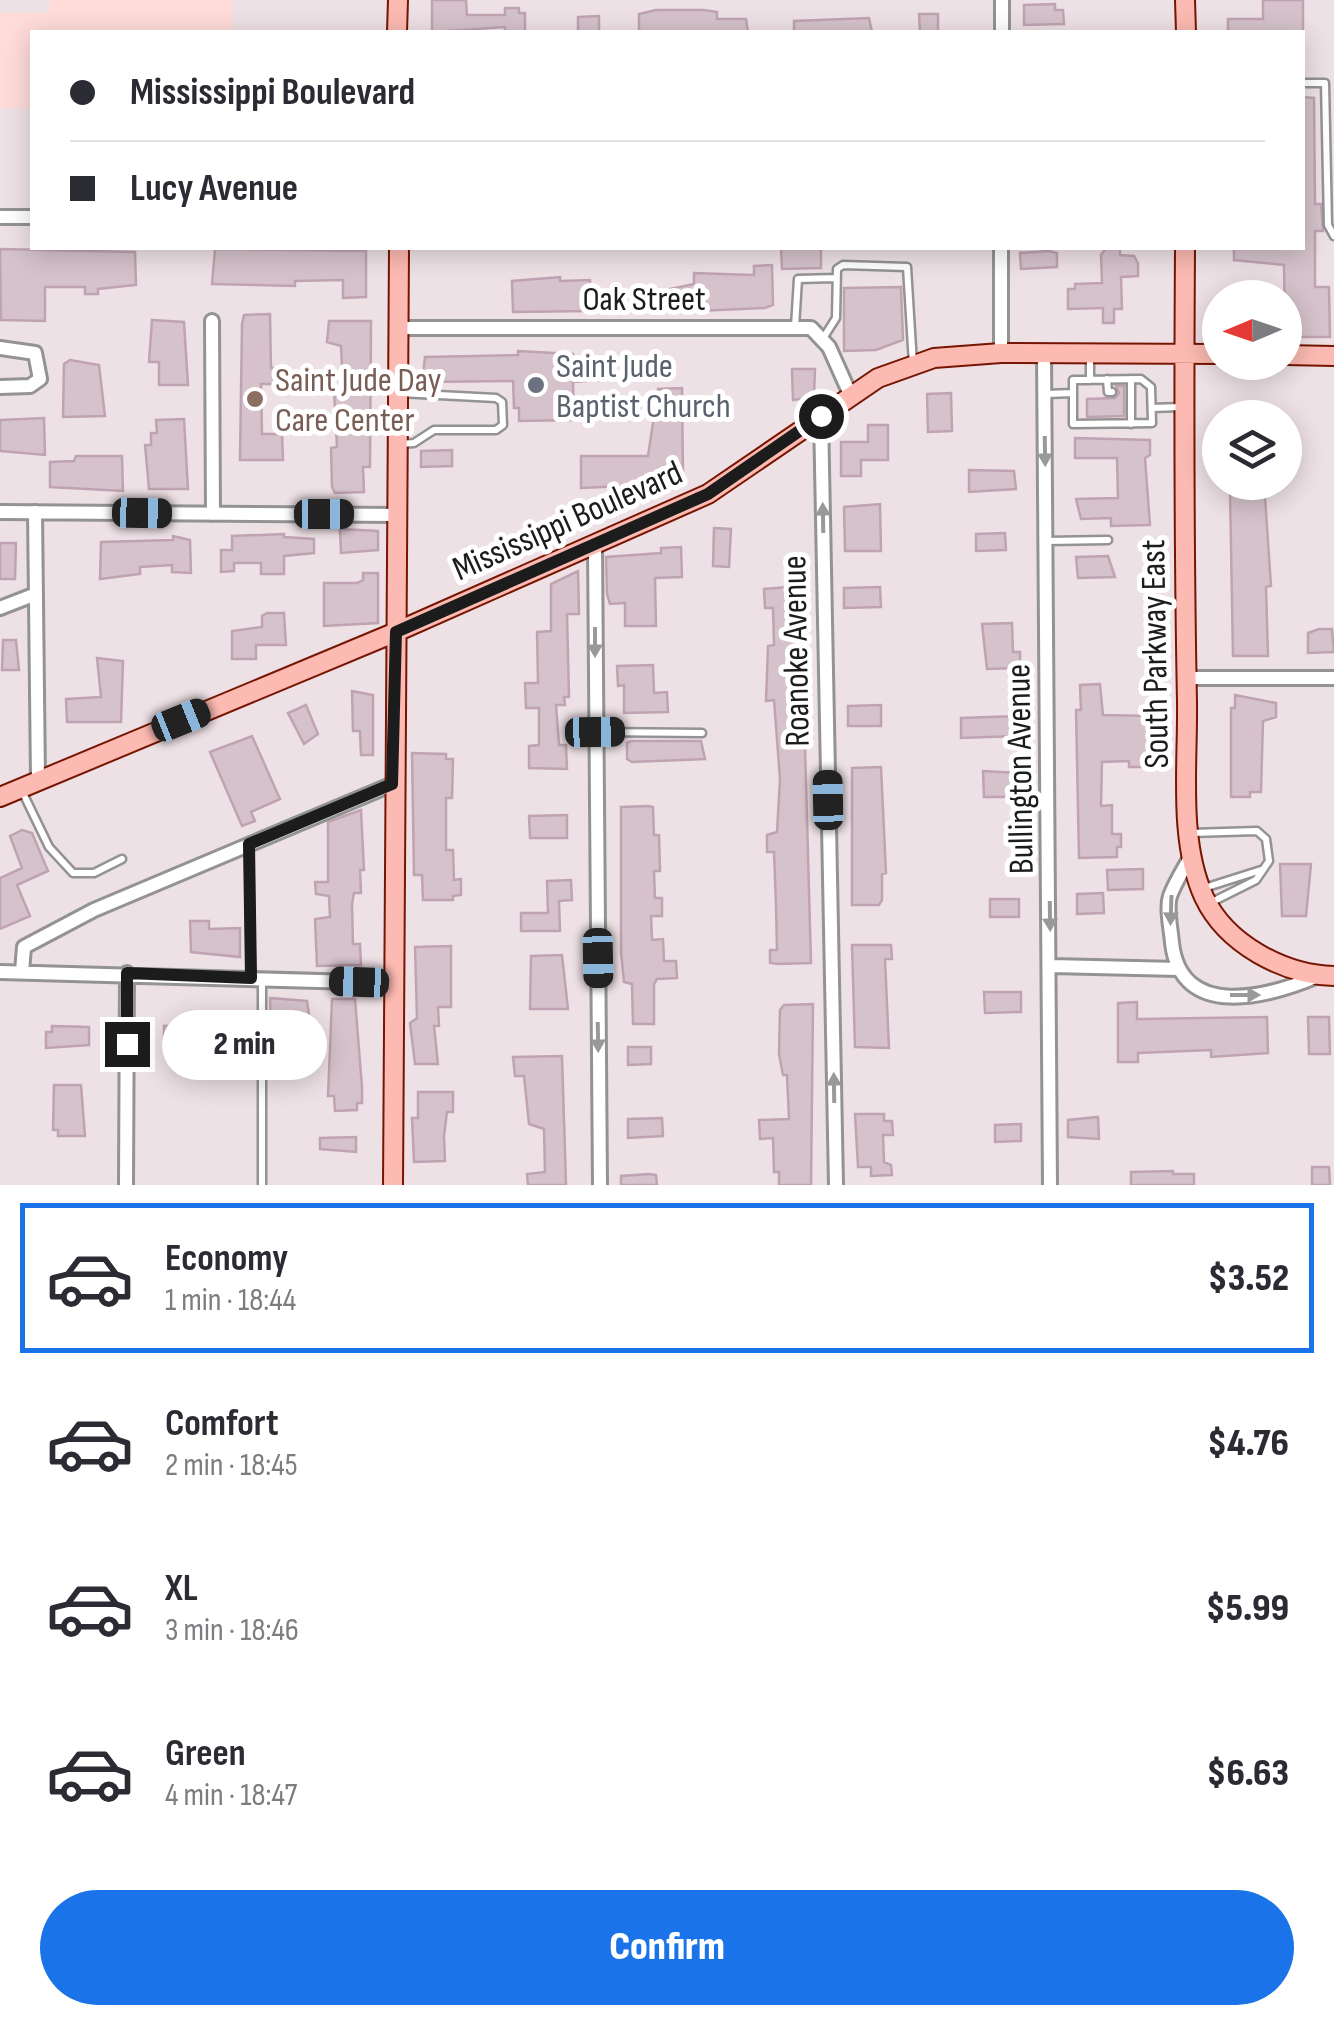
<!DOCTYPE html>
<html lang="en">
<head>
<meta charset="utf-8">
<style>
  :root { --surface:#fff; --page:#f2f2f3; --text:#2b2b33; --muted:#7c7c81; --line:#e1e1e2; --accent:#1a73e8 }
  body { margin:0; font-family:"Sofia Sans Condensed",sans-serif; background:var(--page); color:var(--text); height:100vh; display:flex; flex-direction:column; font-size:38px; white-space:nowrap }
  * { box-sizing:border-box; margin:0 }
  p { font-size:32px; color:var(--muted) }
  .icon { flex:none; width:55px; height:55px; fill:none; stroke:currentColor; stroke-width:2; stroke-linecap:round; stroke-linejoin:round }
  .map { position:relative; height:1185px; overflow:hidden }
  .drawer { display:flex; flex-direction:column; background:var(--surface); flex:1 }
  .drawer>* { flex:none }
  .guide { position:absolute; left:30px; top:30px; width:1275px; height:220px; border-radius:0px; box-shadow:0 5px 25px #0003; display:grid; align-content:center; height:220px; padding:0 40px; background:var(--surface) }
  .needle { width:65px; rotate:268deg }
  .buttons { position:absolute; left:1202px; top:280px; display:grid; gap:20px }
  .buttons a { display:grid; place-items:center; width:100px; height:100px; border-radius:50%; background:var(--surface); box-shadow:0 5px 25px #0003; font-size:50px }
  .end { position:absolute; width:45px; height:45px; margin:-22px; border:12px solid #1c1c1c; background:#fff; box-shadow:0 0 0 5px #fff }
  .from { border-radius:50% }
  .bubble { position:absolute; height:70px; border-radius:35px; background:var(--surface); box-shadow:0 5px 25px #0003; font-size:32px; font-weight:800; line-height:70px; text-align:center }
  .car { position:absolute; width:30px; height:60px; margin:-30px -15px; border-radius:12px; box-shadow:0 0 8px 2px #0007; background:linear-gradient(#222 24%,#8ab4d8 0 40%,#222 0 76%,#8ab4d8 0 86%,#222 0) }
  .guide b { display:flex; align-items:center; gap:35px; height:95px; font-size:38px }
  .guide b+b { border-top:2px solid var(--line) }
  .guide i { width:25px; height:25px; background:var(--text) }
  ul { padding:18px 0 0; list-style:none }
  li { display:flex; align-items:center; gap:30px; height:150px; margin:0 20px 15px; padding:0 20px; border:5px solid transparent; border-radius:0px }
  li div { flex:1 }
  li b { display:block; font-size:38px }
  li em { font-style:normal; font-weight:800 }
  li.on { border-color:var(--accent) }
  li>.icon { width:90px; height:90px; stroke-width:1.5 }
  .primary-button { display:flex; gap:20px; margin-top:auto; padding:20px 40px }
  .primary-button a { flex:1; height:115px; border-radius:60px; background:var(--accent); color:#fff; font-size:40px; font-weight:800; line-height:115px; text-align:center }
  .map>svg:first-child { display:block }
  .education { fill:#ffdcda }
  .building { fill:#d5c2cb; stroke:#c0a3b2; stroke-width:2.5 }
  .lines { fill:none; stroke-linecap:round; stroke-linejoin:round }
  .lane-casing { stroke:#939393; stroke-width:11 }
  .street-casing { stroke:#939393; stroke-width:18 }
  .secondary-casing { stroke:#761501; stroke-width:22 }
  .lane { stroke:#fff; stroke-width:6 }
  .street { stroke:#fff; stroke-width:12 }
  .secondary { stroke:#fcbab2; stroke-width:18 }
  .oneway { fill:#999 }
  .route { stroke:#1c1c1c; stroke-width:12 }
  .worship-dot { fill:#6b7280; stroke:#fff; stroke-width:4 }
  .education-dot { fill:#8d6e63; stroke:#fff; stroke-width:4 }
  .labels { text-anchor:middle; stroke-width:10; stroke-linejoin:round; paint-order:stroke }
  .street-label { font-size:35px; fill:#1c1c1c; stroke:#fff }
  .worship-label { font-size:35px; fill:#5b616d; stroke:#fff; text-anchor:start }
  .education-label { font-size:35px; fill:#785e54; stroke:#fff; text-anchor:start }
</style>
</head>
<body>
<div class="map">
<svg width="1334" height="1185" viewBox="0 0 1334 1185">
  <rect width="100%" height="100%" fill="#eee1e5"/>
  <path class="education" d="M50 0H232V32H32V108H0V13H49Z"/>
  <path class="building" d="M432 0H466L467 15H505V8H519V13H525V32H505V27L432 32Z
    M1263 0H1303V32H1228V19H1263Z
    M1055 4V10H1063L1064 24 1024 25V5Z
    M656 10H704L717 12V19H746L748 32H639V14Z
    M919 14H938V32H920Z
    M599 16V32H578V17Z
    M869 18 872 32H794V21Z
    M1302 97 1314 98 1315 204H1321L1323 231H1315V287H1329L1330 337H1285L1284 265 1234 260V248H1302Z
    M781 248H821V268L782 269Z
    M1106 248H1120V255L1134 256 1138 263V276L1121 277 1122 309H1114V323H1103V308L1068 309V289H1075V284L1102 283 1101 255Z
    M0 249 135 252 136 285 98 289V294H85V287H45V321L1 320Z
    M215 249 366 251V297L343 298V280L295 281V286L212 284Z
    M1049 251 1057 253V267L1021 269 1020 253Z
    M772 265 773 305 765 308 676 312V305H670V289L694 284V273L754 275V266Z
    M560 277V281L590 280V311L513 312 512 281Z
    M901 287 903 340 876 350 844 351V288Z
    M270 314 271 368H278V384H261L262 434H282L283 460H240L242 324 244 315Z
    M152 320 184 322 188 385H159V362H149Z
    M329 321H371L370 467H363L364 492 335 493 332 487 331 448 337 447 334 390 341 388 342 366 341 346 327 342Z
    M518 351 573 354 574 366H599V380L573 382 574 420 519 421V408H514L513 381 426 382 423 375 425 357 518 355Z
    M70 360 99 365 105 416 63 417 64 364Z
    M792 369H815L814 397 793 400Z
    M1116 386H1124V416L1087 417V399L1115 398 1119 393Z
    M682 388 683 475H671V484L581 488V456H648L658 389Z
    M951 393 952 431 928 432 927 394Z
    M44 418 45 455 0 451V420Z
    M184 419 188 489H149L145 445H151V433H157L156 420Z
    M868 425H888V460H861V476H841V442H868Z
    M1075 438 1150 440V455L1145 458 1150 525 1111 526V518L1081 519 1076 499 1118 498 1117 458H1075Z
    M452 450V466L421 467V451Z
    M76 456H122L123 491 50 487V462L74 461Z
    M969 470 1014 471 1016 489 969 492Z
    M1235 482H1264L1271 586 1266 587 1268 656H1233L1230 491H1235Z
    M880 504 881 551H845L844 507Z
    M714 528 731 529 729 567 713 566Z
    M340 529 378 531V550L341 553Z
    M1005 533 1006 550 976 551V534Z
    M284 534V537L314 539V553L284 556V574H261V563H234V571L221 572V550H232V536Z
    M173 536 190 540 191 573 172 572V565L140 567V574L100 579 101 542 173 540Z
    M0 543H16L15 579H0Z
    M681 547 682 577 655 578 656 626H625V603L610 604 607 594 606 557 661 553V548Z
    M1108 556 1115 577 1078 578 1076 557Z
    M578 571 579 614H567L569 697H564L565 705H556L559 745H566L567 769 529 768V746L539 745V708H526L525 683H538L537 632 551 631V584Z
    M363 573H378V623L324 626V583H357L363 580Z
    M801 586 806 628 802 638 811 963 779 964 770 963V950H777L776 906 774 852H767V835L777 832 780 779 774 700 766 701 768 646 774 645 773 608H765L764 589Z
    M880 587 881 607 844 608V588Z
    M267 613H284L286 645H256V659H232V631L262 627V616Z
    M1012 623 1013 652H1020V668L987 669 982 624Z
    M1319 629H1332L1334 652 1308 653V633Z
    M3 640H16L19 670H2Z
    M97 658 123 661 121 722H67L66 699 101 697Z
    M653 665 654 693 667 692 668 712 624 713V685L618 686 617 666Z
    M1100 684 1103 715 1151 716 1147 761 1146 767H1129V761L1102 762 1101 806 1112 805V834H1121V847H1117V857L1079 858 1076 710H1081L1080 685Z
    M352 691 373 695V755H361L360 731H353Z
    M1235 695 1276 703V717L1263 721 1261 792H1250V797H1231V708H1235Z
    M306 705 318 734 304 744 288 713Z
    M881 705V726H848V706Z
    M1021 716V736L961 738V718Z
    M252 736 280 799 251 812 255 821 242 826 210 752Z
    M631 741H701L705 759 632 762 627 759V743Z
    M412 753 446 754V759H453L452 798H446V850H453L454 880 461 879V895L453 896V900H423L422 875H414Z
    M881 767 886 873 882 874V900L879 905H852V768Z
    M983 771 1019 773 1017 797H984Z
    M648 806 653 807 654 835H659L660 871H654L655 898H662V916H651L652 940 663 939 664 961H676L677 978 657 979 654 984V1024H633L632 984 624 982 621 952V807Z
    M361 810 364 870H360L361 893H354L352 904 353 944H360L361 965 317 966 315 919 330 917 329 896 316 894 315 882H328V822Z
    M567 815V838H530L529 816Z
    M22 830 32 833 48 871 17 885 30 916 0 929V878L22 868 10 836Z
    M1280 864H1311L1306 916H1282Z
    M1143 869V889L1108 890 1107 870Z
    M571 880 572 900 559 901 560 931H521V913H548L547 881Z
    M1103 893 1104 913 1077 914V894Z
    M990 899H1019V917H990Z
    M190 921H209V929L240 928V957L191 952Z
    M852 945H891L892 959H885L889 1048 855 1047Z
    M451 946V1007H438L439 1026H434L438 1064H415L410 1023 417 1018 415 947Z
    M562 955 568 1009H530L531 956Z
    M984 992H1021V1012L985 1013Z
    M270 998 307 1001 310 1022 282 1025V1036H271Z
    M332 999H355L362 1087V1103H357V1110L335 1111 334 1096H328Z
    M1137 1002V1019L1267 1017 1268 1053 1211 1057V1050L1138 1053V1062H1118V1003Z
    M813 1004 811 1185H779V1172H774L773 1138 760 1139 759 1120 789 1119 787 1075H783L779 1054 780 1010 784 1005Z
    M1308 1017H1329L1330 1054H1309Z
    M194 1025V1037H229V1048L183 1050V1044L164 1043V1026Z
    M52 1026 89 1027V1045L46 1048V1032H52Z
    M628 1047H651V1064L628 1065Z
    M562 1056 566 1185H528L527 1174 545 1172 544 1129 529 1124 524 1076H515L513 1057Z
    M54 1085H81L85 1136H58V1130H53Z
    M418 1092H453V1112H447L444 1136 445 1161 414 1162 412 1118H418Z
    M855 1114H884V1121H892L893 1135H883L884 1162 891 1165 892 1175 871 1176V1167H858Z
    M1098 1117 1099 1139 1068 1137V1120Z
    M662 1118 663 1136 628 1138V1119Z
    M1021 1124V1141L995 1142V1125Z
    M356 1137V1152L320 1149V1138Z
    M1312 1167H1329L1330 1185H1312Z
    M1173 1171V1174H1194V1185H1131V1172Z
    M649 1174 656 1175 657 1185H621V1176Z"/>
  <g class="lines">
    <defs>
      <path id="lane" d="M1302 83H1325L1328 225 1334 236
        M795 327 798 279 835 278
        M822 340 836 318 837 269 843 265 907 267 913 364
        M1090 356V380
        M1107 379 1108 392H1112
        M1131 379V424
        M1046 394 1073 393V424L1152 423 1151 387 1141 379 1073 380V393
        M1152 408 1180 407
        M399 444 414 443 434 430H496L503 425 502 402 496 398 400 393
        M1046 541 1108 540
        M596 732 702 733
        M21 789 49 847 73 873H94L122 859
        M1191 833 1257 831 1266 839 1269 861 1256 880 1212 902
        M249 844 251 978
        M1201 889 1261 870
        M262 979V1185"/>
      <path id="street" d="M1002 32V0
        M0 217H32
        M1001 248V353
        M212 321 213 514
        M399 328H811L829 347 850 394
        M0 348 35 353 40 379 30 386 0 387
        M1044 353 1050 1185
        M821 415 836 1185
        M0 512 399 515
        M35 512 38 780
        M595 545 600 1185
        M0 608 36 594
        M1186 678H1334
        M1192 854C1185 867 1175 882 1170 896 1166 909 1171 929 1172 943 1181 1021 1268 997 1318 976
        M1051 966 1178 969
        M0 972 392 983
        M22 972 24 947 94 910 393 784
        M126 1185 127 973"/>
      <path id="secondary" d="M1185 0 1186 32
        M397 32 398 0
        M1185 248C1184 399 1184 551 1187 702 1188 764 1178 840 1204 897 1226 944 1284 975 1334 976
        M1285 355 1334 356
        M0 797 396 632 708 494 878 378 934 358 1001 353 1220 354
        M393 1185 399 248"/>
    </defs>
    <use href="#lane" class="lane-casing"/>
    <use href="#street" class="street-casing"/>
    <use href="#secondary" class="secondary-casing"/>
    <use href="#lane" class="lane"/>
    <use href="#street" class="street"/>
    <use href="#secondary" class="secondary"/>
  </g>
  <defs><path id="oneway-solid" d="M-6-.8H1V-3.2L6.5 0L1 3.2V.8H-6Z" transform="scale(2.5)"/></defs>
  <g class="oneway">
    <use href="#oneway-solid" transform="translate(1045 451) rotate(89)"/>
    <use href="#oneway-solid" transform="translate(823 518) rotate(-91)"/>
    <use href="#oneway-solid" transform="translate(595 642) rotate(90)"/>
    <use href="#oneway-solid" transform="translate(1171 910) rotate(92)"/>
    <use href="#oneway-solid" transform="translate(1050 916) rotate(89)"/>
    <use href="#oneway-solid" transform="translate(1245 995)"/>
    <use href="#oneway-solid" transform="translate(598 1037) rotate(89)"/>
    <use href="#oneway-solid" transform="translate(834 1088) rotate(-91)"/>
  </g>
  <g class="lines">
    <path class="route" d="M127 1044V973L251 978 249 844 392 784 396 632 708 494 821 416"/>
  </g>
  <circle class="worship-dot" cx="536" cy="385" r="10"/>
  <circle class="education-dot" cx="255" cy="399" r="10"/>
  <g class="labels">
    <g class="street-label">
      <text x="644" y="310">Oak Street</text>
      <text transform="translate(567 520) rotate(-24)" y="12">Mississippi Boulevard</text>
      <text transform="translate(795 651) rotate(-91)" y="12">Roanoke Avenue</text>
      <text transform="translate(1154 654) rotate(-91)" y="12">South Parkway East</text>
      <text transform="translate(1019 769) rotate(-91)" y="12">Bullington Avenue</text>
    </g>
    <g class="worship-label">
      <text x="556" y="377">Saint Jude<tspan x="556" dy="40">Baptist Church</tspan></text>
    </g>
    <g class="education-label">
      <text x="275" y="391">Saint Jude Day<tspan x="275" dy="40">Care Center</tspan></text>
    </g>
  </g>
</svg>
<div class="buttons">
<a><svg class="needle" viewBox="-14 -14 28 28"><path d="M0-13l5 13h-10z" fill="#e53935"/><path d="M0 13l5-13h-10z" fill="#7c7c81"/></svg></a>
<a><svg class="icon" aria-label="layers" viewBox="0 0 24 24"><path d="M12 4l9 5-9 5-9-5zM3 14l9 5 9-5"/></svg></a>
</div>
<i class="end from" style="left:821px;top:416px"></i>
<i class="end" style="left:127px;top:1044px"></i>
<div class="bubble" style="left:162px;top:1010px;width:165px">2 min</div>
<i class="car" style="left:142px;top:513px;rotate:91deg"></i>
<i class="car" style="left:324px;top:514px;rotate:90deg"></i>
<i class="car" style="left:181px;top:720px;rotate:68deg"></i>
<i class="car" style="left:595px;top:732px;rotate:89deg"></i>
<i class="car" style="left:828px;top:800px;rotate:359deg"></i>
<i class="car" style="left:598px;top:958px;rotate:179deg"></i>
<i class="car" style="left:359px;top:982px;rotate:272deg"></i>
<div class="guide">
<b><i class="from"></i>Mississippi Boulevard</b>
<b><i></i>Lucy Avenue</b>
</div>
</div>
<section class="drawer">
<ul>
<li class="on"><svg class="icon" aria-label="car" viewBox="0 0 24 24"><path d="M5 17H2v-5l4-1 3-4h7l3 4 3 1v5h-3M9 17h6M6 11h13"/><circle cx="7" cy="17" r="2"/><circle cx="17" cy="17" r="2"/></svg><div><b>Economy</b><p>1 min · 18:44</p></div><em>$3.52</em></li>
<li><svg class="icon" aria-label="car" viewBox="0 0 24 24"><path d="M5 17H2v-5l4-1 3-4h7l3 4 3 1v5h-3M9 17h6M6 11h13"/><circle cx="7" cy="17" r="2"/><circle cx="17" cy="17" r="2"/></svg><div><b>Comfort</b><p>2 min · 18:45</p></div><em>$4.76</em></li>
<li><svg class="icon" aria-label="car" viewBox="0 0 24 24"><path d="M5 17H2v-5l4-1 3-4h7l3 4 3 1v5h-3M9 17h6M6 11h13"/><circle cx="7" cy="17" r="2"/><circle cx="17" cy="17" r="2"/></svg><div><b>XL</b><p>3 min · 18:46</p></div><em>$5.99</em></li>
<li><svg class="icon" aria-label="car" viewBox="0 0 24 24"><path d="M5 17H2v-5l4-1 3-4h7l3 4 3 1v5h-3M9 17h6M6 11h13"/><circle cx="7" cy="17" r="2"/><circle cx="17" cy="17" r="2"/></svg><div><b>Green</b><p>4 min · 18:47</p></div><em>$6.63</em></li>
</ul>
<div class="primary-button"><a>Confirm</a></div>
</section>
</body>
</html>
